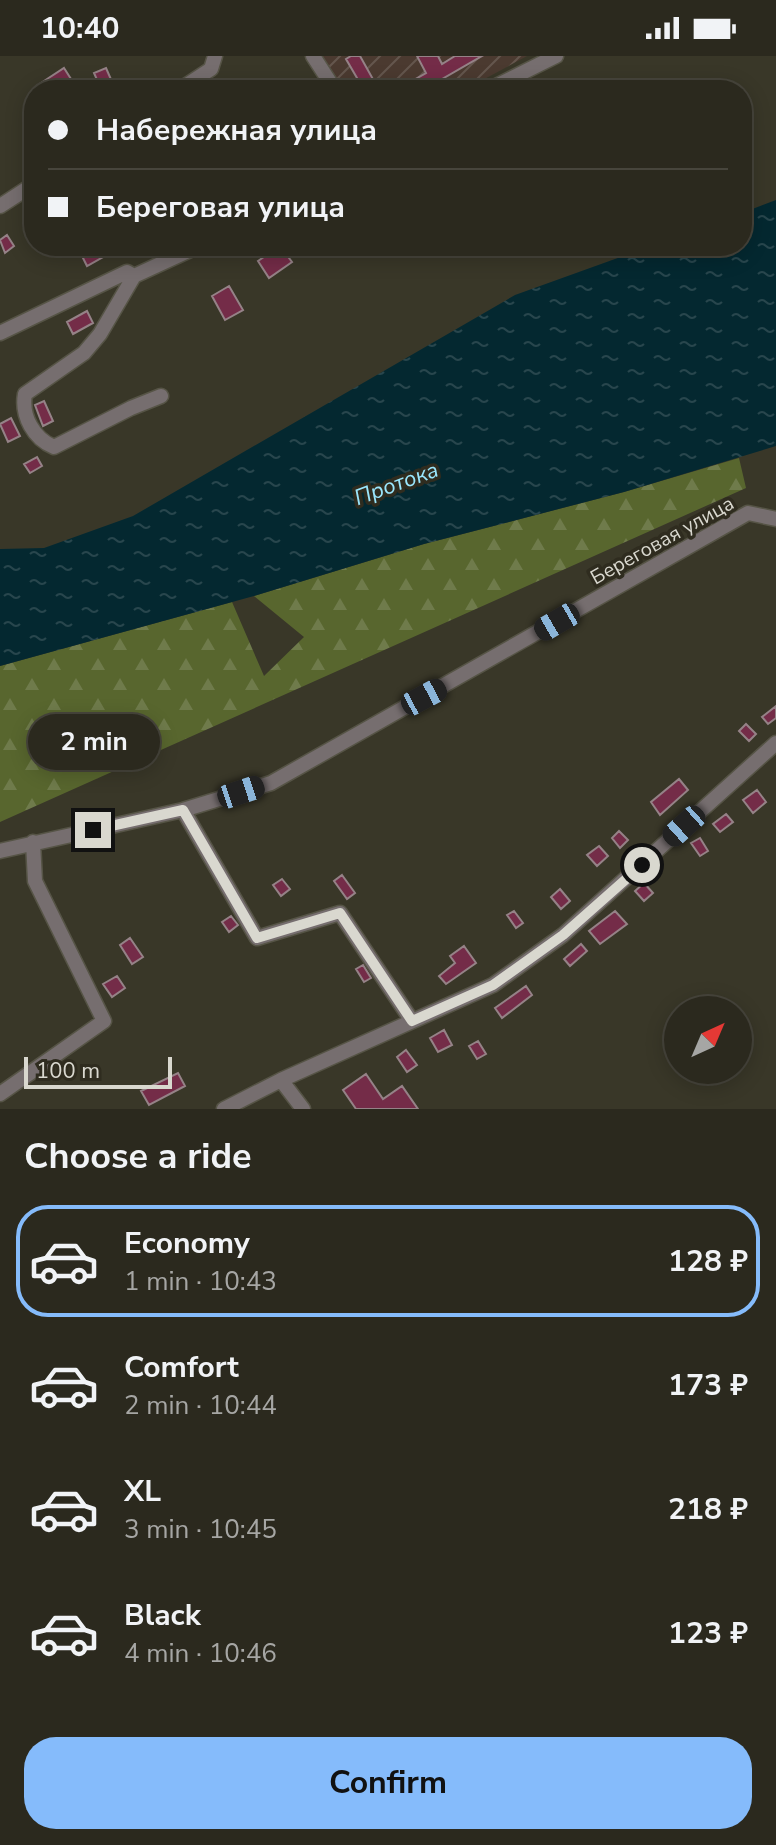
<!DOCTYPE html>
<html lang="en">
<head>
<meta charset="utf-8">
<style>
  :root { --surface:#2b291e; --page:#333127; --text:#f1f3f6; --muted:#a6a6a4; --line:#47453c; --accent:#85bbfb }
  body { margin:0; font-family:"Nunito Sans",sans-serif; background:var(--page); color:var(--text); height:100vh; display:flex; flex-direction:column; font-size:30px; white-space:nowrap }
  * { box-sizing:border-box; margin:0 }
  p { font-size:26px; color:var(--muted) }
  .icon { flex:none; width:44px; height:44px; fill:none; stroke:currentColor; stroke-width:2; stroke-linecap:round; stroke-linejoin:round }
  .map { position:relative; height:1053px; overflow:hidden }
  .details { display:flex; flex-direction:column; background:var(--surface); flex:1 }
  .details>* { flex:none }
  .hud { position:absolute; left:24px; top:24px; width:728px; height:176px; border-radius:32px; box-shadow:0 4px 20px #0003,0 0 0 2px var(--line); display:grid; align-content:center; height:176px; padding:0 24px; background:var(--surface) }
  .needle { width:52px; rotate:44deg }
  .fabs { position:absolute; left:664px; top:940px; display:grid; gap:16px }
  .fabs a { display:grid; place-items:center; width:88px; height:88px; border-radius:50%; background:var(--surface); box-shadow:0 4px 20px #0003,0 0 0 2px var(--line); font-size:40px }
  .scale { position:absolute; left:24px; bottom:20px; width:148px; box-sizing:border-box; padding-left:8px; border:4px solid #d9d8cf; border-top:0; font-size:22px; line-height:28px; white-space:nowrap; color:#d9d8cf; -webkit-text-stroke:6px #2f2c1f; paint-order:stroke }
  .end { position:absolute; width:36px; height:36px; margin:-18px; border:10px solid #d9d8cf; background:#111; box-shadow:0 0 0 4px #111 }
  .from { border-radius:50% }
  .bubble { position:absolute; height:56px; border-radius:28px; background:var(--surface); box-shadow:0 4px 20px #0003,0 0 0 2px var(--line); font-size:26px; font-weight:700; line-height:56px; text-align:center }
  .car { position:absolute; width:24px; height:48px; margin:-24px -12px; border-radius:10px; box-shadow:0 0 6px 2px #0007; background:linear-gradient(#222 24%,#8ab4d8 0 40%,#222 0 76%,#8ab4d8 0 86%,#222 0) }
  .hud b { display:flex; align-items:center; gap:28px; height:76px; font-size:30px }
  .hud b+b { border-top:2px solid var(--line) }
  .hud i { width:20px; height:20px; background:var(--text) }
  ul { padding:0; list-style:none }
  li { display:flex; align-items:center; gap:24px; height:112px; margin:0 16px 12px; padding:0 8px; border:4px solid transparent; border-radius:32px }
  li div { flex:1 }
  li b { display:block; font-size:30px }
  li em { font-style:normal; font-weight:700 }
  li.current { border-color:var(--accent) }
  li>.icon { width:72px; height:72px; stroke-width:1.5 }
  h2 { padding:0 24px; font-size:36px; line-height:96px }
  .cta { display:flex; gap:16px; margin-top:auto; padding:16px 24px }
  .cta a { flex:1; height:92px; border-radius:32px; background:var(--accent); color:#111; font-size:32px; font-weight:700; line-height:92px; text-align:center }
  .status { display:flex; justify-content:space-between; align-items:center; height:56px; padding:0 40px; background:var(--surface); direction:ltr }
  .status svg { height:22px; fill:currentColor }
  .map>svg:first-child { display:block }
  .industrial { fill:url(#industrial-furrows) }
  .forest { fill:url(#forest-firs) }
  .water { fill:url(#water-ripples) }
  .building { fill:#742c48; stroke:#958287; stroke-width:2 }
  .lines { fill:none; stroke-linecap:round; stroke-linejoin:round }
  .minor-casing { stroke:#565446; stroke-width:17 }
  .minor { stroke:#766e6f; stroke-width:14 }
  .route { stroke:#d9d8cf; stroke-width:10 }
  .labels { text-anchor:middle; stroke-width:7; stroke-linejoin:round; paint-order:stroke }
  .street-label { font-size:20px; fill:#d9d8cf; stroke:#2f2c1f }
  .water-label { font-size:22px; font-style:italic; fill:#9ae6fc; stroke:#2f2c1f }
</style>
</head>
<body>
<div class="status"><b>10:40</b><svg viewBox="0 0 49 12"><path d="M0 12V9h3v3zM5 12V6h3v6zM10 12V3h3v9zM15 12V0h3v12zM26 1h20v11H26zM47 4h2v5h-2z"/></svg></div>
<div class="map">
<svg width="776" height="1053" viewBox="0 0 776 1053">
  <defs>
    <pattern id="industrial-furrows" width="10" height="10" patternUnits="userSpaceOnUse" patternTransform="scale(2)"><rect width="10" height="10" fill="#4b3a30"/><path d="M-1 1l2-2M0 10L10 0M9 11l2-2" fill="none" stroke="#64564d"/></pattern>
    <pattern id="forest-firs" width="22" height="20" patternUnits="userSpaceOnUse" patternTransform="scale(2)"><rect width="22" height="20" fill="#58662e"/><path d="M5 1l3.5 6h-7zM16 11l3.5 6h-7z" fill="#6f7b4b"/></pattern>
    <pattern id="water-ripples" width="26" height="14" patternUnits="userSpaceOnUse" patternTransform="scale(2)"><rect width="26" height="14" fill="#042830"/><path d="M2 4q2-2 4 0t4 0M15 11q2-2 4 0t4 0" fill="none" stroke="#28464d"/></pattern>
  </defs>
  <rect width="100%" height="100%" fill="#393728"/>
  <path class="industrial" d="M321 0H527L464 34H341Z"/>
  <path class="forest" d="M739 402 746 432 0 766V610L232 546 264 620 304 581 254 540 424 488 624 436Z"/>
  <path class="water" d="M776 144V390L624 436 424 488 254 540 0 610V493L44 492 133 460 515 239 651 190H742V157Z"/>
  <path class="building" d="M351 0H360L379 34H364L346 3Z
    M417 0H438L442 8 455 0H482L423 34H396L426 17Z
    M64 12 71 23 54 34H41L38 29Z
    M106 12 113 28 101 33 94 17Z
    M7 179 14 190 5 197 0 184Z
    M77 190H97L103 201 87 210Z
    M280 190 292 206 269 222 258 205Z
    M229 230 243 254 225 264 212 240Z
    M87 255 93 267 73 278 67 266Z
    M44 345 53 365 43 370 35 349Z
    M11 362 20 380 8 386 0 368Z
    M37 401 42 410 30 417 24 408Z
    M776 650V662L768 668 762 661Z
    M746 668 756 678 749 685 739 675Z
    M679 723 688 734 660 759 651 746Z
    M757 734 766 746 753 757 743 744Z
    M726 758 733 766 720 776 713 768Z
    M619 775 628 784 620 792 612 782Z
    M700 782 708 795 700 800 691 787Z
    M599 790 608 800 597 810 587 799Z
    M342 819 355 837 347 843 334 825Z
    M282 823 290 833 281 840 273 829Z
    M644 827 653 837 644 845 635 835Z
    M560 833 570 845 561 853 551 841Z
    M514 855 523 867 516 872 507 859Z
    M615 855 627 868 600 888 589 875Z
    M231 860 238 869 229 876 222 866Z
    M130 882 143 901 132 908 120 889Z
    M581 888 587 895 570 910 564 903Z
    M464 890 476 907 446 928 439 920 455 907 450 900Z
    M363 909 371 922 364 926 356 913Z
    M117 920 125 932 112 941 103 928Z
    M526 930 532 939 502 962 495 952Z
    M444 974 452 989 438 996 430 982Z
    M478 985 486 998 477 1003 469 990Z
    M406 994 417 1009 407 1016 397 1001Z
    M178 1017 185 1030 149 1049 141 1035Z
    M366 1018 383 1043 402 1030 418 1053H356L343 1034Z"/>
  <g class="lines">
    <defs>
      <path id="minor" d="M313 0 335 34
        M179 34 211 13 215 0
        M488 34 556 0
        M0 150 34 128
        M0 277 127 216 134 220
        M161 340 131 352 54 391C34 383 21 360 25 338L84 297 100 278 134 220 199 190
        M183 754 257 882 340 857 412 965
        M0 795 183 754 271 727 748 457 776 463
        M281 1024 303 1053
        M0 1038 104 965 35 825 33 786
        M224 1053 281 1024 493 929 563 879 776 687"/>
    </defs>
    <use href="#minor" class="minor-casing"/>
    <use href="#minor" class="minor"/>
  </g>
  <g class="lines">
    <path class="route" d="M93 774 183 754 257 882 340 857 412 965 493 929 563 879 642 809"/>
  </g>
  <g class="labels">
    <g class="street-label">
      <text transform="translate(662 484) rotate(-29)" y="7">Береговая улица</text>
    </g>
    <g class="water-label">
      <text transform="translate(396 427) rotate(-20)" y="8">Протока</text>
    </g>
  </g>
</svg>
<div class="fabs">
<a><svg class="needle" viewBox="-14 -14 28 28"><path d="M0-13l5 13h-10z" fill="#e53935"/><path d="M0 13l5-13h-10z" fill="#a6a6a4"/></svg></a>
</div>
<div class="scale">100 m</div>
<i class="end from" style="left:642px;top:809px"></i>
<i class="end" style="left:93px;top:774px"></i>
<div class="bubble" style="left:28px;top:658px;width:132px">2 min</div>
<i class="car" style="left:557px;top:566px;rotate:240deg"></i>
<i class="car" style="left:424px;top:641px;rotate:62deg"></i>
<i class="car" style="left:241px;top:736px;rotate:72deg"></i>
<i class="car" style="left:684px;top:770px;rotate:228deg"></i>
<div class="hud">
<b><i class="from"></i>Набережная улица</b>
<b><i></i>Береговая улица</b>
</div>
</div>
<section class="details">
<h2>Choose a ride</h2>
<ul>
<li class="current"><svg class="icon" aria-label="car" viewBox="0 0 24 24"><path d="M5 17H2v-5l4-1 3-4h7l3 4 3 1v5h-3M9 17h6M6 11h13"/><circle cx="7" cy="17" r="2"/><circle cx="17" cy="17" r="2"/></svg><div><b>Economy</b><p>1 min · 10:43</p></div><em>128 ₽</em></li>
<li><svg class="icon" aria-label="car" viewBox="0 0 24 24"><path d="M5 17H2v-5l4-1 3-4h7l3 4 3 1v5h-3M9 17h6M6 11h13"/><circle cx="7" cy="17" r="2"/><circle cx="17" cy="17" r="2"/></svg><div><b>Comfort</b><p>2 min · 10:44</p></div><em>173 ₽</em></li>
<li><svg class="icon" aria-label="car" viewBox="0 0 24 24"><path d="M5 17H2v-5l4-1 3-4h7l3 4 3 1v5h-3M9 17h6M6 11h13"/><circle cx="7" cy="17" r="2"/><circle cx="17" cy="17" r="2"/></svg><div><b>XL</b><p>3 min · 10:45</p></div><em>218 ₽</em></li>
<li><svg class="icon" aria-label="car" viewBox="0 0 24 24"><path d="M5 17H2v-5l4-1 3-4h7l3 4 3 1v5h-3M9 17h6M6 11h13"/><circle cx="7" cy="17" r="2"/><circle cx="17" cy="17" r="2"/></svg><div><b>Black</b><p>4 min · 10:46</p></div><em>123 ₽</em></li>
</ul>
<div class="cta"><a>Confirm</a></div>
</section>
</body>
</html>
